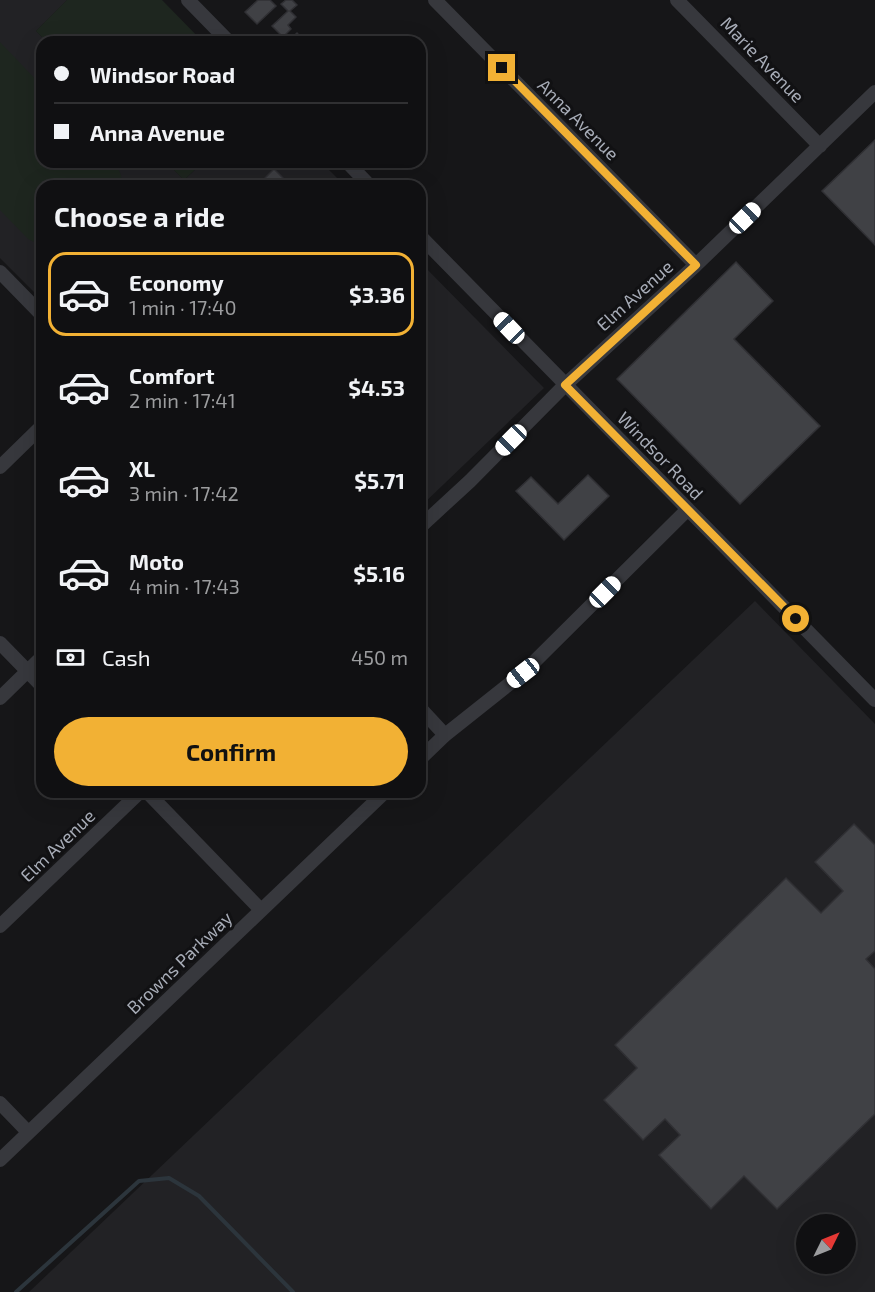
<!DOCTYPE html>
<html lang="en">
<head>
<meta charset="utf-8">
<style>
  :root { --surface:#101012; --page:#1e1e20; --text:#f1f3f6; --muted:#9c9d9f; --line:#303032; --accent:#f2b134 }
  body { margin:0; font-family:"Exo 2",sans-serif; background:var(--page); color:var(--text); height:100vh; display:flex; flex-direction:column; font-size:22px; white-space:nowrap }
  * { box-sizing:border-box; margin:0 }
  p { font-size:20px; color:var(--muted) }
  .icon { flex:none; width:33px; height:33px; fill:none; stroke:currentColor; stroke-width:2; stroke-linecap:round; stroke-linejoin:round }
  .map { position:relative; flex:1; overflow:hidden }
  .side { position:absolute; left:36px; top:180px; width:390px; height:618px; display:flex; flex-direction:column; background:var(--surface); border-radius:18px; box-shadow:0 6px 24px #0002,0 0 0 2px var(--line) }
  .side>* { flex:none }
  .hud { position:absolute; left:36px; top:36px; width:390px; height:132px; border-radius:18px; box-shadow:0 6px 24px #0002,0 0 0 2px var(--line); display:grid; align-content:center; height:132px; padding:0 18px; background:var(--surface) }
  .needle { width:39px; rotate:47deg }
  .tools { position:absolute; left:796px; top:1214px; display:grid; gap:12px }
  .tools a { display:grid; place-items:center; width:60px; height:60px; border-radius:50%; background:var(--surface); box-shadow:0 6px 24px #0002,0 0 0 2px var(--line); font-size:30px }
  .end { position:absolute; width:27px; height:27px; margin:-14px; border:8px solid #f2b134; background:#111; box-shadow:0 0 0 3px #111 }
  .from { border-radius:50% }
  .car { position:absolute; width:18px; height:36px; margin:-18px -9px; border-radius:8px; box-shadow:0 0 4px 2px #0007; background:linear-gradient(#fff 24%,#345 0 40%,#fff 0 76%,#345 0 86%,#fff 0) }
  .hud b { display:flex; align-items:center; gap:21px; height:57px; font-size:22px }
  .hud b+b { border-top:2px solid var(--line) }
  .hud i { width:15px; height:15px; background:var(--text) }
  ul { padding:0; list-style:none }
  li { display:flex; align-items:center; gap:18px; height:84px; margin:0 12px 9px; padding:0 6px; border:3px solid transparent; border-radius:18px }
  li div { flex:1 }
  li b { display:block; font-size:22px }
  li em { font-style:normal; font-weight:700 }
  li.on { border-color:var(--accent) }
  li>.icon { width:54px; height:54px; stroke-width:1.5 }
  h2 { padding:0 18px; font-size:27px; line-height:72px }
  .pay { display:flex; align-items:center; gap:15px; height:66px; padding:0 18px; font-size:22px }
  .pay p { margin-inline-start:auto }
  .primary-button { display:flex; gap:12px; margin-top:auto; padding:12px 18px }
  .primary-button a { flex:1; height:69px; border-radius:36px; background:var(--accent); color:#111; font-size:24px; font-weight:700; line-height:69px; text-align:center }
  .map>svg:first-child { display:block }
  .built { fill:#222225; fill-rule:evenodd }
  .green { fill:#1e261f }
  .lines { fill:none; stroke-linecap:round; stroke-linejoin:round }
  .stream { stroke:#2c353c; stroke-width:4 }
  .building { fill:#404145; stroke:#303034; stroke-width:1.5 }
  .minor { stroke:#37383d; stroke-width:14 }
  .route { stroke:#f2b134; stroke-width:8 }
  .labels { text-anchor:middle; stroke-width:6; stroke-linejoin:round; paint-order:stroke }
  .street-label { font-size:18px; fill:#a8adb8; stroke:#111113 }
</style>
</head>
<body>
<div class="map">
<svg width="875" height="1292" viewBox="0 0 875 1292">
  <rect width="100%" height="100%" fill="#161618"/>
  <path class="built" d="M0 0H67L36 31 47 42H42V162H166L184 180 203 162H321L345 186H42V300L0 258Z
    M420 262 544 388 420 507Z
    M755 601 875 724V1292H29ZM807 1224H846V1263H807Z"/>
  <path class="green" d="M67 0H162L203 42H47L36 31Z
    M0 42 42 86V162H115L121 175 122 186H42V246L28 239 0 210Z
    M166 162H203L184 180Z"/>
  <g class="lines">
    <path class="stream" d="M16 1292 139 1181 169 1178 199 1196 293 1292"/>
  </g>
  <path class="building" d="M258 0H270L276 6 257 24 245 12Z
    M286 0H292L297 5 290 11 296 17 288 25 291 29 283 37 272 26 288 11 281 4Z
    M297 33 305 42H287Z
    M875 140V245L822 191Z
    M274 169 291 186H257Z
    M736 262 773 301 734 339 820 426 740 504 617 379Z
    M588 475 609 496 564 540 516 491 531 477 558 504Z
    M854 824 875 845V951L866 959 875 969V1114L777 1209 744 1176 711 1209 659 1155 680 1135 665 1119 643 1140 604 1100 637 1068 615 1045 786 878 821 913 843 891 815 862Z"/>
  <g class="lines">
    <path class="minor" d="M188 0 229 42
      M435 0 696 265
      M677 0 820 146
      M347 162 370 186
      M420 236 875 700
      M0 272 42 315
      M0 467 42 426
      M420 527 470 481 565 385 696 265 875 92
      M0 643 42 686
      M0 698 42 657
      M420 708 445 735
      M420 759 445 735 523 673 687 510
      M147 792 261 910
      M0 926 140 792
      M0 1103 28 1132
      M0 1160 385 792"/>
  </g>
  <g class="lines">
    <path class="route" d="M502 68 696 265 565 385 796 619"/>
  </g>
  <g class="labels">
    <g class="street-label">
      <text transform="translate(762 60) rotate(46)" y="6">Marie Avenue</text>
      <text transform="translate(578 120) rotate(45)" y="6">Anna Avenue</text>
      <text transform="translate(635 296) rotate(-42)" y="6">Elm Avenue</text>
      <text transform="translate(660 456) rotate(46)" y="6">Windsor Road</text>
      <text transform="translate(58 846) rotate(-44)" y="6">Elm Avenue</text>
      <text transform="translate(180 963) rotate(-44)" y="6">Browns Parkway</text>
    </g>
  </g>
</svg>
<div class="tools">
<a><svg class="needle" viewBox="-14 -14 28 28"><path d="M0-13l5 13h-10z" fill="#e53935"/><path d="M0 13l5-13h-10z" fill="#9c9d9f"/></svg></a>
</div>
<i class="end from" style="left:796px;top:619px"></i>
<i class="end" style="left:502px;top:68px"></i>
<i class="car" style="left:745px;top:218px;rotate:46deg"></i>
<i class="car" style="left:509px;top:328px;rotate:316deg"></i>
<i class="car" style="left:511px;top:440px;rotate:225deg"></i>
<i class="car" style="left:605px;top:592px;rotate:45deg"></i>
<i class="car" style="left:523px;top:673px;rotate:232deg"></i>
<div class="hud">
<b><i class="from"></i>Windsor Road</b>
<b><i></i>Anna Avenue</b>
</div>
<section class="side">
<h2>Choose a ride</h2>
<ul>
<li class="on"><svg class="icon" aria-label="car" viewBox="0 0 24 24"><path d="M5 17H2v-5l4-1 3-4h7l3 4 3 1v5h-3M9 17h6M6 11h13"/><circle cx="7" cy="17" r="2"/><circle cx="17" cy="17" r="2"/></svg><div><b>Economy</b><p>1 min · 17:40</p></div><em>$3.36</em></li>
<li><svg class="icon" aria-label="car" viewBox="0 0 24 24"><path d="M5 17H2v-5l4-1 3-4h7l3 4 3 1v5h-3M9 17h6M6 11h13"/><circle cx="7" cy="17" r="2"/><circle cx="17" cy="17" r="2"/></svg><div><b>Comfort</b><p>2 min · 17:41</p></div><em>$4.53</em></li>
<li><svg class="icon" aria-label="car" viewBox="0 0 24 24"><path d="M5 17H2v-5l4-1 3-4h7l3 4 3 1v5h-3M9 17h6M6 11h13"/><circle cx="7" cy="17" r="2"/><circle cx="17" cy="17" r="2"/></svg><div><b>XL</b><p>3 min · 17:42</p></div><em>$5.71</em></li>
<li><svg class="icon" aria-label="car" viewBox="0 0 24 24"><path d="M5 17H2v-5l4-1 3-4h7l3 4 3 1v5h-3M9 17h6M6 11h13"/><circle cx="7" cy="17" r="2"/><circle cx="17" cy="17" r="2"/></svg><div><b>Moto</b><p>4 min · 17:43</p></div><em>$5.16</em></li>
</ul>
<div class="pay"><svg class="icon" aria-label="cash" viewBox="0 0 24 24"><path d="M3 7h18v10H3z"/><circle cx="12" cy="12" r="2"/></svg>Cash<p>450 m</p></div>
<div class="primary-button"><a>Confirm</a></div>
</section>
</div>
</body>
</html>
